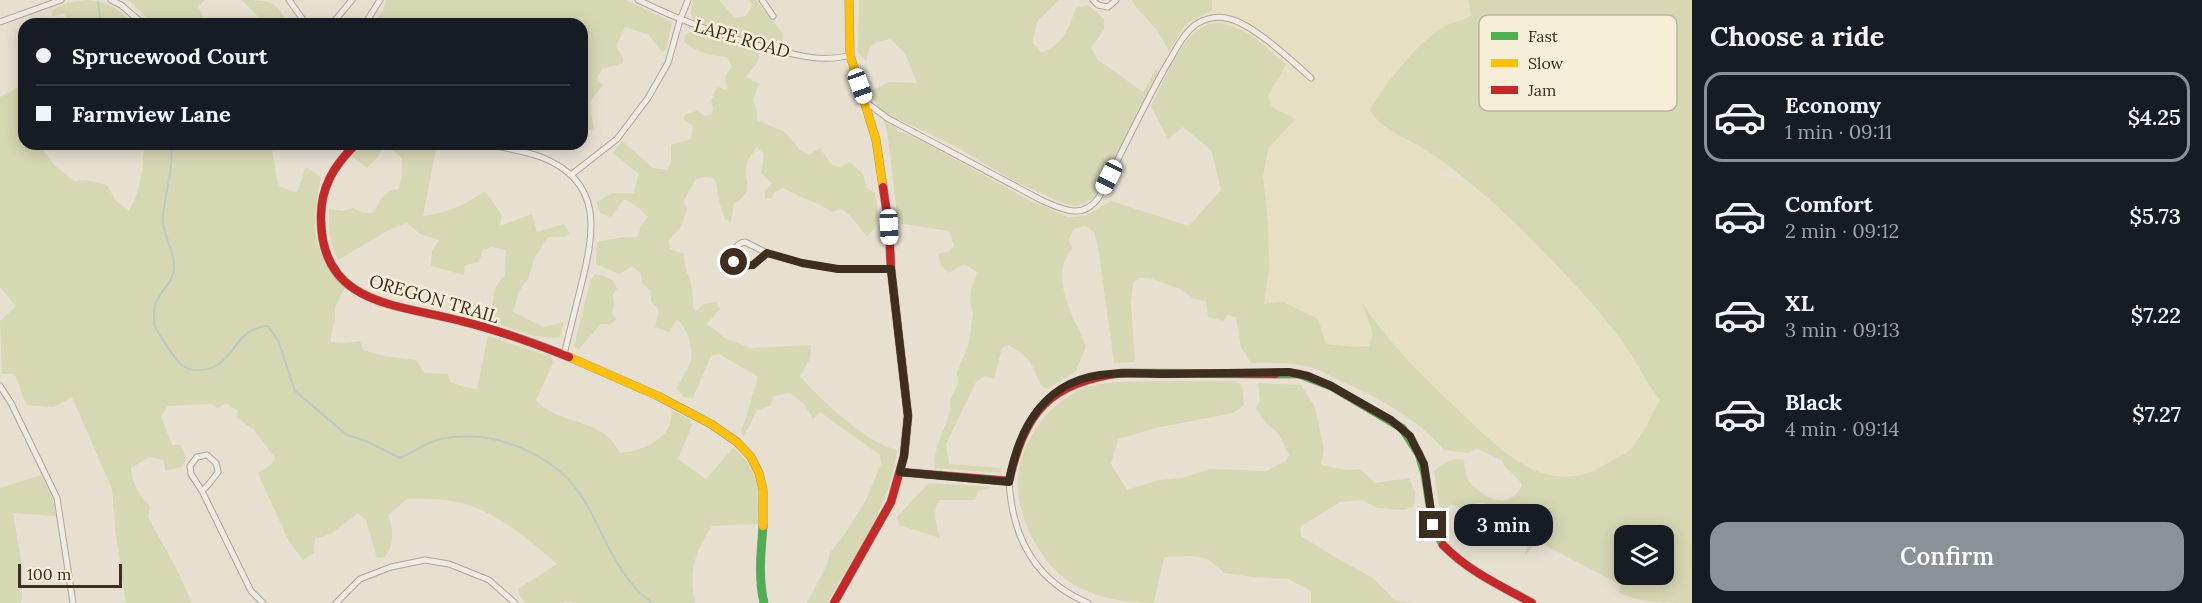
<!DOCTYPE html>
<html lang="en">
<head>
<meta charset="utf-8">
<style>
  :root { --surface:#171b24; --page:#20242c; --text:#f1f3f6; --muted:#9ea1a6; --line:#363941; --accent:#8c9099 }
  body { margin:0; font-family:Lora,serif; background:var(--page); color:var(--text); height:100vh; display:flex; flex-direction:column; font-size:22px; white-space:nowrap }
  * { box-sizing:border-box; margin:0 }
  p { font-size:20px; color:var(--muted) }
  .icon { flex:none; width:33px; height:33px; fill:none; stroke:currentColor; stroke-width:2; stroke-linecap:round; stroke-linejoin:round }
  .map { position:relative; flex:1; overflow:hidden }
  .drawer { display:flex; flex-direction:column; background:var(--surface); width:510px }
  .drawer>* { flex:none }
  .banner { position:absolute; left:18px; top:18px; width:570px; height:132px; border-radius:18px; box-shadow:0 3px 15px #0003; display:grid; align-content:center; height:132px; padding:0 18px; background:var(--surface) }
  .tools { position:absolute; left:1614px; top:525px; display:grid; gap:12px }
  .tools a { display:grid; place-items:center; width:60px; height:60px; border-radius:12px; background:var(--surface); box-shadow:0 3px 15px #0003; font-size:30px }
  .scale { position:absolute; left:18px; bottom:15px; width:104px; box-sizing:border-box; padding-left:6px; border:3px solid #3d2e20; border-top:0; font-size:16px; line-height:21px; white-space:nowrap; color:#3d2e20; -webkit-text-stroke:4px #f7eed8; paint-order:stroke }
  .end { position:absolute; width:27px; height:27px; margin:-14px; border:8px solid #3d2e20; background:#fff; box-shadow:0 0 0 3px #fff }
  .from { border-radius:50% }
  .bubble { position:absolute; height:42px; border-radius:18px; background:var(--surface); box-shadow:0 3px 15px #0003; font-size:20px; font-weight:600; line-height:42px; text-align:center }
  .car { position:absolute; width:18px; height:36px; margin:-18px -9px; border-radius:8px; box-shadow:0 0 4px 2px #0007; background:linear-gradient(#fff 24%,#345 0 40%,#fff 0 76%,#345 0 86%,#fff 0) }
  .banner b { display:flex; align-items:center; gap:21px; height:57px; font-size:22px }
  .banner b+b { border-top:2px solid var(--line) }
  .banner i { width:15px; height:15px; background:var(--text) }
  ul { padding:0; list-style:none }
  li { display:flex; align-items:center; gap:18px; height:90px; margin:0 12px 9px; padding:0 6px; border:3px solid transparent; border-radius:18px }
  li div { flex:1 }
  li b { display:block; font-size:22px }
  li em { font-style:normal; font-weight:600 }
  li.selected { border-color:var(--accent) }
  li>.icon { width:54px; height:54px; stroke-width:1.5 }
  h2 { padding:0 18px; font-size:27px; line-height:72px }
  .cta { display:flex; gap:12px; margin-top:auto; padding:12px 18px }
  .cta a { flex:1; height:69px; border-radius:18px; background:var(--accent); color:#fff; font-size:24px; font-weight:600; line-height:69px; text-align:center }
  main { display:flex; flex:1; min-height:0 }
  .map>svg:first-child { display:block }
  .farmland { fill:#e6dfc2 }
  .green { fill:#d6d7b3; fill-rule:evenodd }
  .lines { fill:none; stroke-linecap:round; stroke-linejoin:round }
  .stream { stroke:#bcccc2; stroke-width:2 }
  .street-casing { stroke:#ada599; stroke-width:7 }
  .fast-casing { stroke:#9c958a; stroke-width:9 }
  .slow-casing { stroke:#9c958a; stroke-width:9 }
  .jam-casing { stroke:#9c958a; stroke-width:9 }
  .street { stroke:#efebe3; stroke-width:5 }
  .fast { stroke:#4caf50; stroke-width:8 }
  .slow { stroke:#ffc107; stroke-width:8 }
  .jam { stroke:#c62828; stroke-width:8 }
  .route { stroke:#3d2e20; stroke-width:8 }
  .labels { text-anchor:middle; stroke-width:5; stroke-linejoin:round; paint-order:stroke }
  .street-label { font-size:18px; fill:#3d2e20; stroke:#f7eed8 }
  .key { fill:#f7eed8; stroke:#bfb4a1; stroke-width:1.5 }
  .key-label { font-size:16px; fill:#3d2e20 }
</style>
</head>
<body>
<main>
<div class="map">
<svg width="1692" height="603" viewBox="0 0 1692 603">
  <rect width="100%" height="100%" fill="#e7e0d1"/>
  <path class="farmland" d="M1212 0H1468L1471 16 1446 25 1432 36 1394 73 1429 152 1452 168 1434 176 1457 178 1474 189 1518 227 1580 291 1624 344 1649 386 1660 400 1632 450 1595 471 1585 474 1568 477 1537 472 1489 440 1442 395 1395 347 1377 326 1364 306 1373 334 1369 346 1354 347 1326 344 1264 304 1269 267 1268 224 1263 176 1269 147 1296 119 1272 107 1268 96 1286 65 1255 39 1238 29 1211 23 1187 38 1176 58 1169 51 1186 24 1212 10Z"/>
  <path class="green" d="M86 0C110 2 117 8 134 24H68L65 13 52 17V10L67 3Z
    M128 0H205L198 6 203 17 212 22 211 24H154Z
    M242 0C267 0 277 0 288 24H265Z
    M386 0H626L672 22 666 50 662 52 649 35 625 27 616 46 622 56 623 63 602 69 597 78 603 86C584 104 592 108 594 130H590L582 126V24H373L383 10Z
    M693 0H719L735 18 746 16 753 4 748 0H756L783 34 781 44 752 40 694 22 691 13Z
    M859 0H1059L1037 22 1033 43 1042 53C1065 42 1067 31 1076 8L1088 5 1104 19V30L1091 47 1097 59 1143 92 1156 69 1159 72 1100 187 1092 199 1084 204 1073 206 1060 202 1012 180 953 145 898 119 897 131 913 136 1027 199 1068 217 1085 216 1111 201 1189 226 1221 190 1211 150 1183 127 1168 139 1151 106C1164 81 1181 33 1210 24 1218 21 1229 25 1237 28 1255 36 1271 52 1286 65L1268 96 1272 107 1296 119 1269 147 1263 176 1268 224 1269 268 1264 304 1283 302 1318 319 1326 344 1354 347 1369 346 1373 334 1362 302C1387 342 1421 374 1455 407 1496 446 1546 502 1606 464 1614 459 1628 454 1633 447 1644 433 1651 415 1660 400 1645 382 1636 360 1623 342 1592 301 1555 263 1519 227 1492 201 1462 175 1432 154 1412 139 1382 132 1370 110 1386 83 1417 42 1445 26 1453 22 1463 20 1471 16L1468 0H1692V603C1668 603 1638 603 1618 592L1621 585 1537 541 1524 557 1531 536 1530 531 1511 521 1505 524 1496 535 1491 532 1502 515 1483 502 1458 508 1452 504 1444 509 1439 506 1434 471C1444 463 1450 457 1464 460 1465 468 1466 477 1471 484 1473 487 1478 490 1482 493 1498 504 1512 504 1522 485 1517 474 1505 471 1501 460L1477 449 1467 453 1444 450C1416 417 1375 396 1336 379 1327 374 1316 368 1306 366 1288 362 1269 363 1251 363L1241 347 1236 317 1227 315 1224 321 1208 317 1206 302 1193 298 1178 288 1149 278H1138L1133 283 1131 304 1135 362 1114 363 1098 246 1094 232 1085 226 1073 229 1069 240 1072 249C1048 277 1074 317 1086 346L1076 371 1047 389 1041 386C1033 366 1029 355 1008 345L1002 348 994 379 984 376 976 382 946 444 949 464 1001 468V473L935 468 934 459 938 443 950 413V401L958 383 957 372 969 343 973 313 970 302 971 289 977 272 964 264 948 273 941 265 938 254 949 251 954 246 949 231 898 223 887 129 870 91 890 82 917 83 905 53 890 39C872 43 870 42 866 61L858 53ZM1624 536H1664V574H1624Z
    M1132 0H1212V10L1186 24 1169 51 1157 30 1136 7Z
    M693 30 725 42 760 52 757 63 746 77 759 84 753 100 757 111V120L785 132 799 149 809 155 820 148 832 165 840 167 850 162 863 174 866 187 875 193C878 210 882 226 867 236 857 226 853 216 841 209L832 212C817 202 799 197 783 188L775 192 771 199 765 198V191L772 183 761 173 764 154 756 147C753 153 748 159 747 165 743 184 756 191 734 203L731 222 725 219 720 205 715 179 705 177 696 179 683 202 687 209 681 227 669 240 670 249 684 254C684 270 689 274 692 287 693 296 692 304 695 312L704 304 716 302 720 309 707 324 725 338 751 348 811 345 810 359 800 376C821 400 866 443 897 450 890 507 855 554 827 603H807L827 565 830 553 844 535 866 500 881 464 880 455 820 412 813 419 804 404 790 393 774 396 770 406 757 410 748 429 743 436 741 430C746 420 748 411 751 401 753 391 757 386 757 376L719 354 711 356 693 398 684 397 677 389C680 379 687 372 690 363 695 351 687 326 677 320L669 332 655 327 659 310 651 301 650 290 642 283 641 274 632 266 620 274 596 264 597 242 623 237H638L641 225 648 217 639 208 624 199 611 217 600 213 596 202 613 193H634L639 174 613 153 622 141 653 168 667 170 671 163V145L691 139 693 126 683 119 686 114 697 111 705 116 712 114 713 108 711 101 717 87 727 90 725 76 732 67 727 57C710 56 698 52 684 42L685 35Z
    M17 88 24 91V144H39L54 165 74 181 87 180 107 185 116 201 129 211C141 190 143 168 144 144H275L272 148 278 186 295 192 298 191 306 167 321 177C311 230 310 246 345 288L335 307V318L330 342 345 343 360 341 363 350 384 356 417 360 424 373 448 374 450 382 465 387 477 389 488 336 551 357 553 363 536 400C553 421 588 419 608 437 613 441 617 448 620 453 637 451 657 445 667 430 670 425 671 417 673 411L690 419 692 425 678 459 706 479 733 448C760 469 760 492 758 524L712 526C695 552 688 572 695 603H574L566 601 563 603H525L521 598 518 589 557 564C530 541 502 516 468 505 449 498 427 499 407 499L388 515C394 529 394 544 385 557L377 558 366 520 358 513 331 534 315 539 314 553 303 560 288 540 258 473 272 464 275 458 253 429 237 418 238 411 226 403 218 408 211 404 168 406 161 416 172 445H181L186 458 183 466 166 471 163 460 150 457 131 468C132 482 139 497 150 506L148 517 176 568 192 603H126L116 537 112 489 72 397 54 407 26 405 15 374H2L0 321 16 306 0 287V97Z
    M361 144H437L423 216C450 212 463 206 485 191L502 216 499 226 532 214 537 232 564 224 570 234 563 237H548L535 257 528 279 519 291 513 312 544 327 564 322 560 337C537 341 513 328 490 321L495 288 505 275 506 250 492 247 483 250 479 262 465 265 464 275 431 266 432 251 439 240 420 234 407 223 389 230 338 260C329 243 329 227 329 209L343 211 353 208 363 213H374C380 200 384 190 399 189L402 173V158L384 144 378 157 367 168 351 156Z
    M594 274 604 276 614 281 617 289 613 294 614 306 612 314 617 320 610 324H601L578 350 574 346 590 282Z
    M1180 381H1236L1242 385 1244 406 1233 413 1156 428 1118 439 1111 464 1127 490 1159 480 1182 478 1210 469 1267 471 1287 460 1289 455 1278 433 1266 423 1256 409 1260 400 1258 383 1301 385 1315 407 1324 450 1321 465 1347 470 1360 469 1375 483 1409 478 1415 492 1414 506 1404 510 1377 508 1362 500 1340 502 1300 527 1301 536 1338 559 1373 578 1394 600 1412 603H1311V591L1288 579 1252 577 1225 573 1208 559 1192 556 1164 557 1154 603C1119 603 1078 595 1053 568 1033 546 1016 511 1018 480 1020 441 1048 403 1084 388 1108 379 1154 382 1180 381Z
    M41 475 53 498 56 516 13 513 22 566V600L21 603H0V488Z
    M929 483 994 487 978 491 975 500H940C931 511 937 526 940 538L899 525 897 517Z"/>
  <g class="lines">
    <path class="stream" d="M98 2 101 24
      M171 144C174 168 165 193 163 216 161 233 175 249 174 269 173 284 159 291 155 305 154 309 154 319 154 323 157 332 177 364 185 367 188 369 195 370 198 370 235 371 232 327 268 326L279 342 295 391 347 435 366 441 400 458C415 452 426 442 441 439 493 428 556 454 584 500 607 538 615 575 652 603"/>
    <defs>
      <path id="street" d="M111 0 121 5 143 24
        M289 0 306 24
        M638 0C683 22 721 36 768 48 795 55 823 63 850 55
        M762 0 773 16
        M1093 0 1098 5 1108 7 1116 0
        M0 22 61 0
        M332 24 352 0
        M365 24 380 0
        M866 102 887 118 1043 201C1064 210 1083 220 1099 197 1121 154 1142 109 1166 66 1175 52 1182 35 1195 25 1205 18 1219 15 1230 19 1254 25 1292 61 1311 78
        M487 144C505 148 524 151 541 157 605 182 594 233 581 286 575 309 570 331 564 354
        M571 175 617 139 648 98 668 63 680 20 688 0
        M745 242 767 253C756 264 747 271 733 260 730 252 737 243 745 242Z
        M767 253 802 263 838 269H891
        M0 386 11 403 57 498 73 603
        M1009 481C1012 537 1035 581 1088 603
        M202 491 209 484 218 472 216 463 207 455 197 457 190 466 191 474 202 491 251 591 263 603
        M336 603 360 579 391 567 425 560 449 564 489 580 515 603"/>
      <path id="fast" d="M1275 374H1299L1331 386 1402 428 1419 454 1425 474 1433 526 1443 545
        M763 526C761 553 758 577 764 603"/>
      <path id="slow" d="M849 0 850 55 876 140 883 187
        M569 357 658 396 711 424 737 442 751 457 759 473 763 490V526"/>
      <path id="jam" d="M356 144C334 165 320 188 321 220 322 306 398 304 461 321 498 330 534 343 569 357
        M900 472 1009 481C1025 412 1049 382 1122 373L1275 374
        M1443 545C1468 571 1501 586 1532 603
        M834 603 891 502 904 456 908 416 891 269 889 227 883 187"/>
    </defs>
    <use href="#street" class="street-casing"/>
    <use href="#fast" class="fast-casing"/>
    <use href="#slow" class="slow-casing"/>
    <use href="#jam" class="jam-casing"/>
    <use href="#street" class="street"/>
    <use href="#fast" class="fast"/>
    <use href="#slow" class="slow"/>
    <use href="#jam" class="jam"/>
  </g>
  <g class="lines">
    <path class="route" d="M734 262 741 266 753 265 767 253 802 263 838 269H891L908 416 904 456 900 472 1009 482C1019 425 1047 378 1109 374 1128 372 1146 374 1165 374 1206 373 1248 373 1289 372L1308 376 1331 386 1391 420 1410 436 1424 464 1433 525"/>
  </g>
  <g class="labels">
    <g class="street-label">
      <text transform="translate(742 39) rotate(16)" y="6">LAPE ROAD</text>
      <text transform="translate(434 299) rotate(16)" y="6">OREGON TRAIL</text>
    </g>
  </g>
  <rect x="1479" y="15" width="198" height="96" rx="9" class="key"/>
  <rect x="1491" y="32" width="27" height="8" fill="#4caf50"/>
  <rect x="1491" y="59" width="27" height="8" fill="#ffc107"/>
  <rect x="1491" y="86" width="27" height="8" fill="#c62828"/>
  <g class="key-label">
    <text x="1528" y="42">Fast</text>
    <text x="1528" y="69">Slow</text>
    <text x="1528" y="96">Jam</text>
  </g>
</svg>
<div class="tools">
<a><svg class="icon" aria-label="layers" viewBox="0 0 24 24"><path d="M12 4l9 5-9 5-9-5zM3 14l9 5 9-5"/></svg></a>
</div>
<div class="scale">100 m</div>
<i class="end from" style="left:734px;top:262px"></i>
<i class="end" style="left:1433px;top:525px"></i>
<div class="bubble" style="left:1454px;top:504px;width:99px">3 min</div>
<i class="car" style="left:860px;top:86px;rotate:160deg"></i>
<i class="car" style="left:1109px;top:177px;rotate:207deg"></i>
<i class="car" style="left:889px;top:227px;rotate:178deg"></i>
<div class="banner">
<b><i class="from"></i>Sprucewood Court</b>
<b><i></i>Farmview Lane</b>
</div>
</div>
<section class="drawer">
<h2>Choose a ride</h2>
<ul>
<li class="selected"><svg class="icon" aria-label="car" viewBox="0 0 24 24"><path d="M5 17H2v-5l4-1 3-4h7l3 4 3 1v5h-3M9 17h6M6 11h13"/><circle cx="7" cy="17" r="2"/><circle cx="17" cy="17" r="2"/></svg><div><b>Economy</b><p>1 min · 09:11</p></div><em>$4.25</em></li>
<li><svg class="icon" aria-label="car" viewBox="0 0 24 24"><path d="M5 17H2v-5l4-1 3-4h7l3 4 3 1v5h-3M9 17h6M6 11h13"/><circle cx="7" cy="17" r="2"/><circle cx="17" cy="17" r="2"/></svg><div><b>Comfort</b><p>2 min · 09:12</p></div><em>$5.73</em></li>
<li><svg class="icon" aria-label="car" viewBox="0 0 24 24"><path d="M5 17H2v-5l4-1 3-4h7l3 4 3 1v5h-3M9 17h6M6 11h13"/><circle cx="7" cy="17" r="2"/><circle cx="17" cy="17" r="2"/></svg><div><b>XL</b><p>3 min · 09:13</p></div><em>$7.22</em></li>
<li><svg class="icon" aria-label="car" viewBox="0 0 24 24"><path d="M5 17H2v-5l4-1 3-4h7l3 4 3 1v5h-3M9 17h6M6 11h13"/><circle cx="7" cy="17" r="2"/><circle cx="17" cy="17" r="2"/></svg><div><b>Black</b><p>4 min · 09:14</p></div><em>$7.27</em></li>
</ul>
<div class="cta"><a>Confirm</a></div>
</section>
</main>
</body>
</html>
